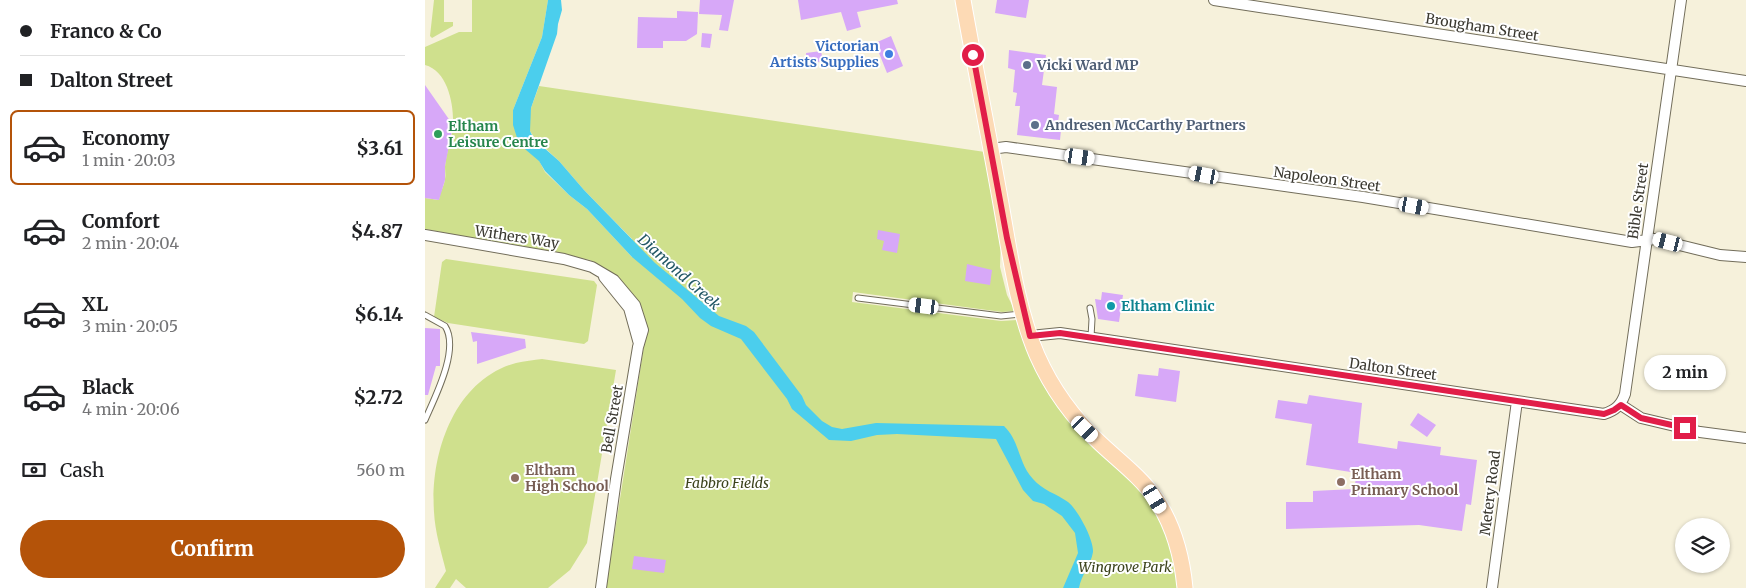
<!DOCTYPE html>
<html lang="en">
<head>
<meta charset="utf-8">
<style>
  :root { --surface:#fff; --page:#f6f6f6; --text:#202124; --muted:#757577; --line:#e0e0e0; --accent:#b45309 }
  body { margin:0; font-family:Merriweather,serif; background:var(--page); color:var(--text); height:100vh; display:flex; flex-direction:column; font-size:19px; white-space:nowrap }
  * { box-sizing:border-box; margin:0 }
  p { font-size:16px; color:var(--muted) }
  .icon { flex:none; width:28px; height:28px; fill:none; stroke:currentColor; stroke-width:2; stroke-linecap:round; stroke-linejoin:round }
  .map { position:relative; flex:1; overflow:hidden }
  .panel { display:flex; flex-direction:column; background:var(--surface); width:425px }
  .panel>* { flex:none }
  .banner { display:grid; align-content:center; height:110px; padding:0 20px; background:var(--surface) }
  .controls { position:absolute; left:1250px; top:518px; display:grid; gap:10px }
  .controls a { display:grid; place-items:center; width:55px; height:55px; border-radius:50%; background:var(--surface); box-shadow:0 1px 4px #0004; font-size:25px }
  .end { position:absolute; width:22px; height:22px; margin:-11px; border:6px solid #e11d48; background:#fff; box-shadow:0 0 0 2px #fff }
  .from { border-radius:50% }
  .bubble { position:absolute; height:35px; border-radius:18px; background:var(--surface); box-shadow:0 1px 4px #0004; font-size:16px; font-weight:700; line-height:35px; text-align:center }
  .car { position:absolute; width:15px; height:30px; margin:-15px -8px; border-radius:6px; box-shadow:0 0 4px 1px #0007; background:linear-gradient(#fff 24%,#345 0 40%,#fff 0 76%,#345 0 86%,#fff 0) }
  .banner b { display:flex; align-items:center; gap:18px; height:48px; font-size:19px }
  .banner b+b { border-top:1px solid var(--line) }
  .banner i { width:12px; height:12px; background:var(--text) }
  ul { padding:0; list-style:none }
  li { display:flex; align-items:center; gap:15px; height:75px; margin:0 10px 8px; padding:0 10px; border:2px solid transparent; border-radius:8px }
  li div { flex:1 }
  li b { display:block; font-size:19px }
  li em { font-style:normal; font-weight:700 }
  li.selected { border-color:var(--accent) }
  li>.icon { width:45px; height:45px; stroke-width:1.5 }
  .pay { display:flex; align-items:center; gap:12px; height:55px; padding:0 20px; font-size:19px }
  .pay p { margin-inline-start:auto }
  .action { display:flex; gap:10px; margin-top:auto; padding:10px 20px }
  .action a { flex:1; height:58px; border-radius:30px; background:var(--accent); color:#fff; font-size:20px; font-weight:700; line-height:58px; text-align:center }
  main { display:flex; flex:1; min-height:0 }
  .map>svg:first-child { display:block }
  .green { fill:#cfe08d }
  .water { fill:#4bceed }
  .building { fill:#d7a8f8 }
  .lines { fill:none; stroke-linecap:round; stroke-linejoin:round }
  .service-casing { stroke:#726d5a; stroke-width:7 }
  .minor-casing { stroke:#726d5a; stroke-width:12 }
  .primary-casing { stroke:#fff; stroke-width:17 }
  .service { stroke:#fff; stroke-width:5 }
  .minor { stroke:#fff; stroke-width:10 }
  .primary { stroke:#fddab5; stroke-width:15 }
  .route { stroke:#e11d48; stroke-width:6 }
  .shop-dot { fill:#3f7fe0; stroke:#fff; stroke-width:2 }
  .service-dot { fill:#5c6f8a; stroke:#fff; stroke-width:2 }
  .leisure-dot { fill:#2e9e5b; stroke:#fff; stroke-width:2 }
  .culture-dot { fill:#0f9aa8; stroke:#fff; stroke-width:2 }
  .education-dot { fill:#8d6e63; stroke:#fff; stroke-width:2 }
  .labels { text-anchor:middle; stroke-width:4; stroke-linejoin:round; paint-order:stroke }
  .street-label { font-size:14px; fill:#3b3931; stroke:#fff }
  .shop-label { font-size:14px; font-weight:bold; fill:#366cbe; stroke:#fff; text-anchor:end }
  .service-label { font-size:14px; font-weight:bold; fill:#4e5e75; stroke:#fff; text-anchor:start }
  .leisure-label { font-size:14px; font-weight:bold; fill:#27864d; stroke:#fff; text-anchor:start }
  .culture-label { font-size:14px; font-weight:bold; fill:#0d838f; stroke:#fff; text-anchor:start }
  .education-label { font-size:14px; font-weight:bold; fill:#785e54; stroke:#fff; text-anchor:start }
  .park-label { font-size:14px; font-style:italic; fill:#3b421b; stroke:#fff }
  .water-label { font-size:15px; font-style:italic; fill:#225765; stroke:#fff }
</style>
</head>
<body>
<main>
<section class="panel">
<div class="banner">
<b><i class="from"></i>Franco &amp; Co</b>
<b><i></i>Dalton Street</b>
</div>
<ul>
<li class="selected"><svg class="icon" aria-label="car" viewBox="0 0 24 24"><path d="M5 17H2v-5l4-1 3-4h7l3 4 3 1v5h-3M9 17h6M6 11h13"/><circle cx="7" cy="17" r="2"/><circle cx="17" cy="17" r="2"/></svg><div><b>Economy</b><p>1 min · 20:03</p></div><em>$3.61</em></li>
<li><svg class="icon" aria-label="car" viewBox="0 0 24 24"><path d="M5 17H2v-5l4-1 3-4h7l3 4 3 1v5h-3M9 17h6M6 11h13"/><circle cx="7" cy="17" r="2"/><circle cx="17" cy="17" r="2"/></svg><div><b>Comfort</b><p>2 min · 20:04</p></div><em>$4.87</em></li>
<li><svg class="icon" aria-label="car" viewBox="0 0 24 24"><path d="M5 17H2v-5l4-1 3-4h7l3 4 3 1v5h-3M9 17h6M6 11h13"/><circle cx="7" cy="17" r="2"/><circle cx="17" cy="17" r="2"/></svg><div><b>XL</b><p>3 min · 20:05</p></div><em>$6.14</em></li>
<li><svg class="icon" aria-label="car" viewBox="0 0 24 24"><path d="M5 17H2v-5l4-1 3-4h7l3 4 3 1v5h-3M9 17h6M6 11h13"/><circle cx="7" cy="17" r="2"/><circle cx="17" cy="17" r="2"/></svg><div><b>Black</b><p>4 min · 20:06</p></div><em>$2.72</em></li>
</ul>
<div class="pay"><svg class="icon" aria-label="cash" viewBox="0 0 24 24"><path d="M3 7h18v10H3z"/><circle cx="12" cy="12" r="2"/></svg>Cash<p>560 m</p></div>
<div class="action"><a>Confirm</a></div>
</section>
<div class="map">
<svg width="1321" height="588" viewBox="0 0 1321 588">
  <rect width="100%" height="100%" fill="#f6f1db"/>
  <path class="green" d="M9 0H19V22H28V26L7 38 5 36Z
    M47 0H123L117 37 88 110 120 172 144 195 162 209 207 257V239L159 190 134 161 110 139 105 131 104 120 106 108 114 86 560 152 576 237 575 267 582 295 590 311 577 312 428 292 427 302 576 321 592 320C602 350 612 380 632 406 657 440 694 463 720 496 742 522 749 556 754 588H181L221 333 190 276 165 260 0 229V198L14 200C15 191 19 187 20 179 21 175 20 171 20 167 21 153 27 139 28 125 29 105 23 71 0 65V47L34 32H47Z
    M21 259 169 281 172 285 163 341 159 344 23 323 9 317 17 262Z
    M117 359 191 370 162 543 145 570 123 588H41L31 579 25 588H10L21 571C16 551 10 532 9 512 5 454 29 380 91 363 99 361 109 360 117 359Z"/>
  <path class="water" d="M123 0H136L137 10 133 24 132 34 106 108 105 131 109 139 134 161 159 190 230 263 294 316 321 326 329 332 377 396 381 405 397 421 407 427 417 429 451 423 579 426C595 441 593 463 608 479 617 490 632 494 643 502 653 510 669 540 668 552 666 565 656 575 654 588H638L653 553 650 533 637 516 619 504 608 501 598 490 571 439 472 434 452 435 426 441 404 440 367 409 362 399 316 339 286 326 275 318 257 299 207 257 162 209 144 195 120 171 114 161 94 144 88 125V110L117 37Z"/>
  <path class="building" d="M275 0H309L303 31 294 30 297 15 274 14Z
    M373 0H472L473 4 432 12 436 27 422 31 416 12 376 20Z
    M572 0H604L601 18 570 13Z
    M252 11 273 12 272 34 261 41H238V48H212L213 17 252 18Z
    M277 33 287 34 285 48 276 47Z
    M466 36 478 66 462 73 450 43Z
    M584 50 621 55 617 85 632 87 629 114 634 115 632 129 636 130 635 140 592 135 595 106H590L592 93 588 92 590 70 583 68Z
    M396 51 398 61 382 64 381 53Z
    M0 85 28 125 20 166V180L14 200 0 198Z
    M453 230 475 234 472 253 457 250 459 241 452 239Z
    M542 264 567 270 565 285 540 281Z
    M677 292 698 295 694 322 673 319 670 299 676 300Z
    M0 328 15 329V366H11L3 395H0Z
    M46 332 100 339 101 348 52 364V341L48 342Z
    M734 368 755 371 751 402 710 396 713 374 733 376Z
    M884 395 937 403 933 443 972 449 973 441 1016 447 1015 455 1052 460 1046 505 1041 504 1037 531 994 525 861 529V502H888V491L929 489 932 473 881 465 887 424 850 418 853 400 882 404Z
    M993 413 1011 425 1002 437 985 425Z
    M209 556 241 560 239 573 207 569Z"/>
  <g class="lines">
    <defs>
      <path id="service" d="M433 298 576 316 595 314
        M665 308 667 319 666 337
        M0 315 20 326C35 349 10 397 0 420"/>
      <path id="minor" d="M789 0 1321 81
        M566 149 581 147 938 197 1207 242 1230 239 1295 255 1321 257
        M0 235 139 259 167 267 189 280 210 305 218 330 213 347 191 479 176 588
        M179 277 204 308 214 344
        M605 336 635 333 1179 414C1191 410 1196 405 1200 394L1256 0
        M1196 405 1216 418 1275 432 1321 438
        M1067 588 1092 401"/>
      <path id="primary" d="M538 0C550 68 564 136 576 204 585 254 592 308 612 355 627 389 648 418 675 443 694 461 716 477 731 499 749 526 757 556 760 588"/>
    </defs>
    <use href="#service" class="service-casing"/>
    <use href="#minor" class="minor-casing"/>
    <use href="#primary" class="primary-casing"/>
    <use href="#service" class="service"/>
    <use href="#minor" class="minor"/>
    <use href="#primary" class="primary"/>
  </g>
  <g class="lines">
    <path class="route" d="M548 55 582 238 605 336 635 333 1179 414 1189 410 1196 405 1216 418 1260 428"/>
  </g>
  <circle class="shop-dot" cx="464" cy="54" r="5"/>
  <g class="service-dot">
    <circle cx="602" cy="65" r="5"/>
    <circle cx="610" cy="125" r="5"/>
  </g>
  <circle class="leisure-dot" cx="13" cy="134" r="5"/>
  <circle class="culture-dot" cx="686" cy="306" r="5"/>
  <g class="education-dot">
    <circle cx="90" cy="478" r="5"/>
    <circle cx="916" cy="482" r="5"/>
  </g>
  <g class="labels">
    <g class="street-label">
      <text transform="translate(1057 27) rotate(9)" y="5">Brougham Street</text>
      <text transform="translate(902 179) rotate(8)" y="5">Napoleon Street</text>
      <text transform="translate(1213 201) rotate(-82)" y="5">Bible Street</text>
      <text transform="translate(92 237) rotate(9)" y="5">Withers Way</text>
      <text transform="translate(968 369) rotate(8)" y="5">Dalton Street</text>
      <text transform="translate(187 419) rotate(-80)" y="5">Bell Street</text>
      <text transform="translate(1065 493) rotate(-83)" y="5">Metery Road</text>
    </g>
    <g class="shop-label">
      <text x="454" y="51">Victorian<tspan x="454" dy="16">Artists Supplies</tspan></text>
    </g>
    <g class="service-label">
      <text x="612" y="70">Vicki Ward MP</text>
      <text x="620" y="130">Andresen McCarthy Partners</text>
    </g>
    <g class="leisure-label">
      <text x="23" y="131">Eltham<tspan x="23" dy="16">Leisure Centre</tspan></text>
    </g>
    <g class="culture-label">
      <text x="696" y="311">Eltham Clinic</text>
    </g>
    <g class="education-label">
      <text x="100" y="475">Eltham<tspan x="100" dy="16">High School</tspan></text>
      <text x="926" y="479">Eltham<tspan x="926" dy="16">Primary School</tspan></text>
    </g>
    <g class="park-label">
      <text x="302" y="488">Fabbro Fields</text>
      <text x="700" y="572">Wingrove Park</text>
    </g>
    <g class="water-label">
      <text transform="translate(254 272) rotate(42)" y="5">Diamond Creek</text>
    </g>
  </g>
</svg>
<div class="controls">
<a><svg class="icon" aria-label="layers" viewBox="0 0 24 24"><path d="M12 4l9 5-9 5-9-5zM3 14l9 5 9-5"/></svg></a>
</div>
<i class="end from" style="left:548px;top:55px"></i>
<i class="end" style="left:1260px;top:428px"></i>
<div class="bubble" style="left:1219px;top:355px;width:82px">2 min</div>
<i class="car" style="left:655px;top:157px;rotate:98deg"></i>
<i class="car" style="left:779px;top:175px;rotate:281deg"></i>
<i class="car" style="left:989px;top:206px;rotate:100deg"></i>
<i class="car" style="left:1243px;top:242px;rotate:284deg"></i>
<i class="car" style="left:499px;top:306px;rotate:277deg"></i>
<i class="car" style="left:660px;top:429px;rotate:134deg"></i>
<i class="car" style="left:730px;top:499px;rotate:149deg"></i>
</div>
</main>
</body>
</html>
